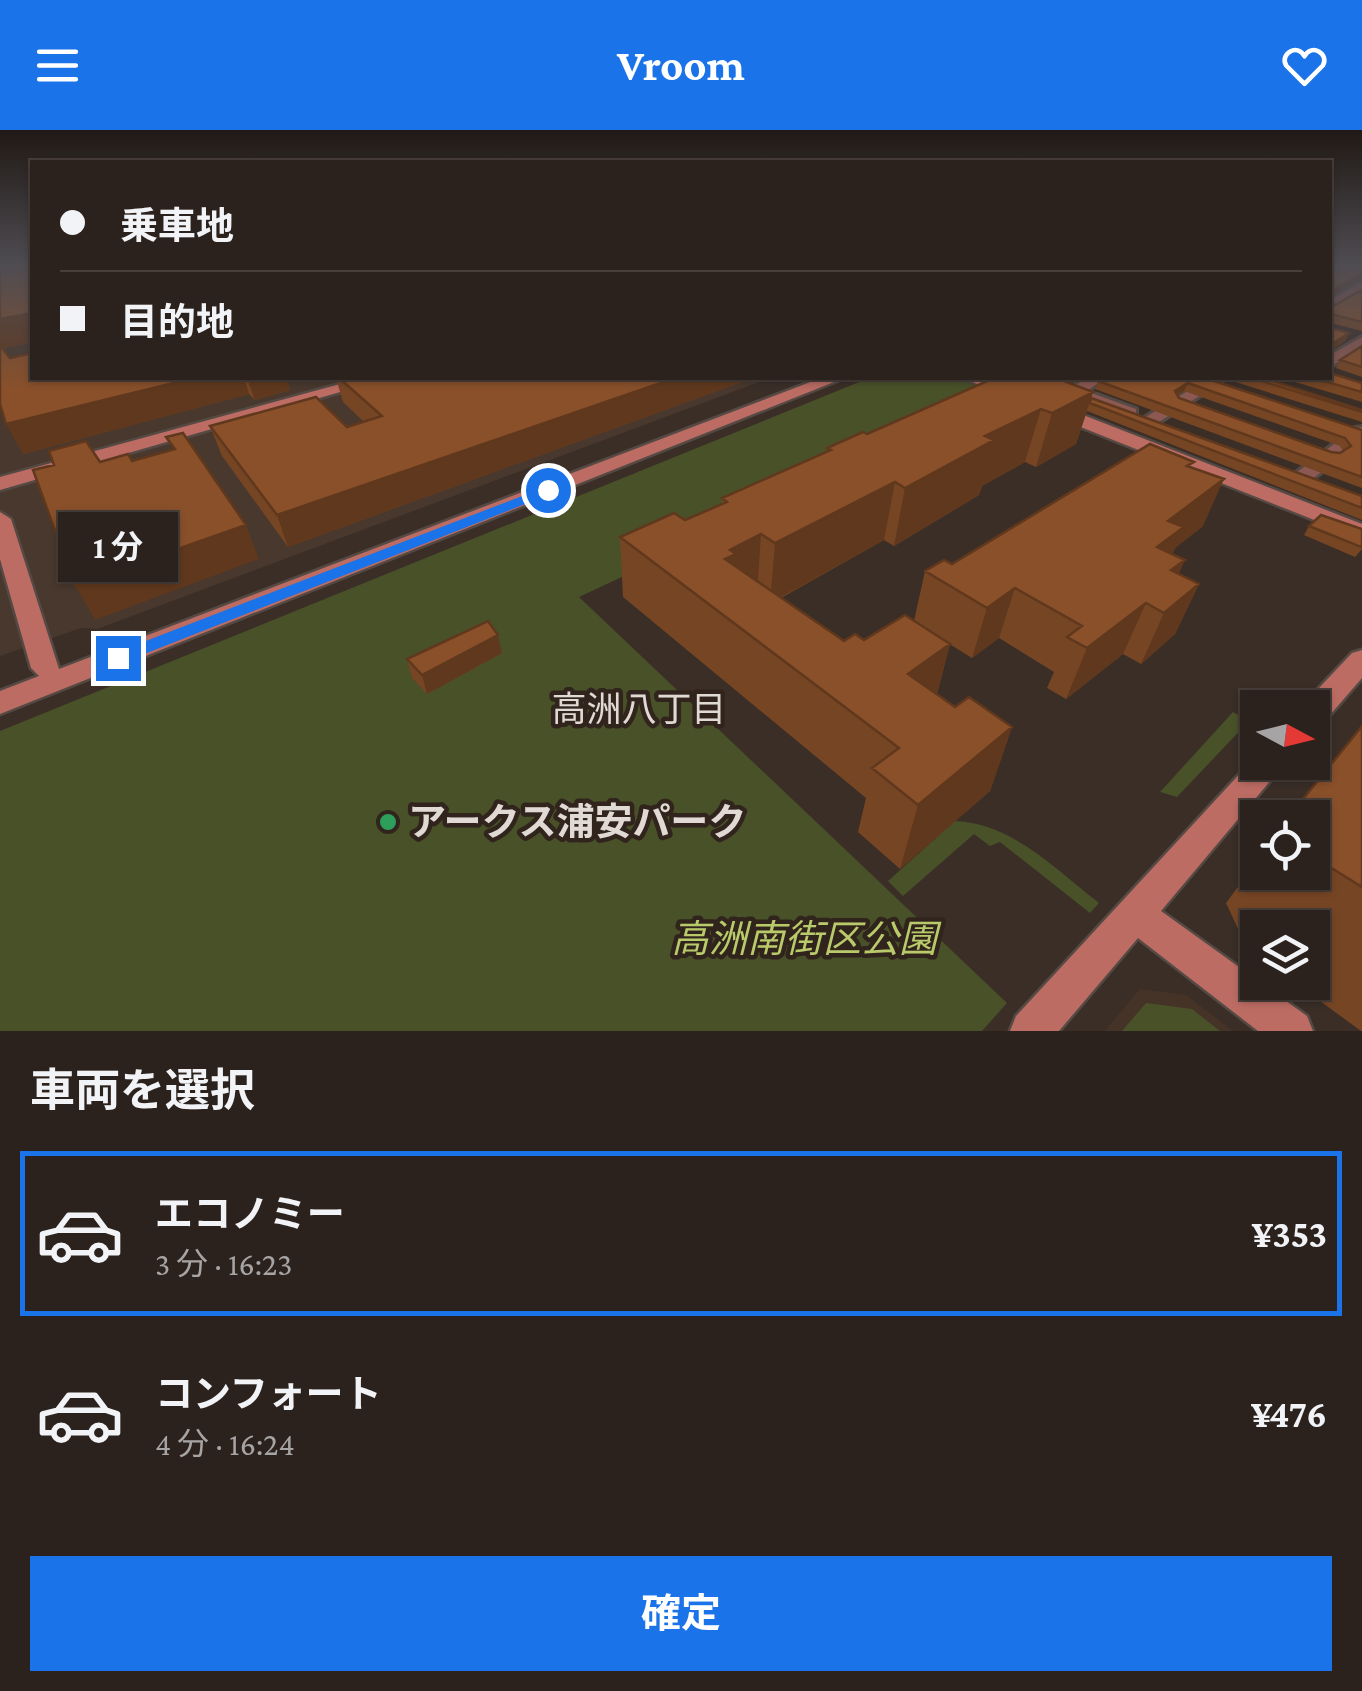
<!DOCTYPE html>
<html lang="ja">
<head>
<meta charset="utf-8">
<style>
  :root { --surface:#2c221d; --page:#342a26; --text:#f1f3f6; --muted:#a6a4a4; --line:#483f3b; --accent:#1a73e8 }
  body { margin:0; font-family:"Crimson Pro","Noto Sans JP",serif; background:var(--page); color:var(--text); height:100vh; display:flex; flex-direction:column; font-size:38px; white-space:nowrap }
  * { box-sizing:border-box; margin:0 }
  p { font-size:32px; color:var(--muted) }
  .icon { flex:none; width:55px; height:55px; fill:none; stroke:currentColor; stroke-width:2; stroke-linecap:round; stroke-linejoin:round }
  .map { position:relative; height:901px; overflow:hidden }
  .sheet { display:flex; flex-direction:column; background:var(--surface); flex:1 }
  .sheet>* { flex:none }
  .banner { position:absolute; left:30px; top:30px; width:1302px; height:220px; border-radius:0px; box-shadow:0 2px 8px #0004,0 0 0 2px var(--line); display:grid; align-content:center; height:220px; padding:0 30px; background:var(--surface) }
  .needle { width:65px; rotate:97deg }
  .fabs { position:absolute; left:1240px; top:560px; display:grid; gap:20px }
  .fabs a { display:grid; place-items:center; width:90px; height:90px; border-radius:0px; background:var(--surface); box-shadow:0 2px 8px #0004,0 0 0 2px var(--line); font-size:50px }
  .end { position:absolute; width:45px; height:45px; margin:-22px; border:12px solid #1a73e8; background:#fff; box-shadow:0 0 0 5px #fff }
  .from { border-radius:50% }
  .bubble { position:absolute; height:70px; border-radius:0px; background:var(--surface); box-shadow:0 2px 8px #0004,0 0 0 2px var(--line); font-size:32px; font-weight:700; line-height:70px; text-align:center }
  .banner b { display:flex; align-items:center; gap:35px; height:95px; font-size:38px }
  .banner b+b { border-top:2px solid var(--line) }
  .banner i { width:25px; height:25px; background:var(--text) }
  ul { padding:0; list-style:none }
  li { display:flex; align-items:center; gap:30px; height:165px; margin:0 20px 15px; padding:0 10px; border:5px solid transparent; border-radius:0px }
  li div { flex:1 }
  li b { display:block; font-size:38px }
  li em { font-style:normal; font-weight:700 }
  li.active { border-color:var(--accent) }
  li>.icon { width:90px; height:90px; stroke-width:1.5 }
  h2 { padding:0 30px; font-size:45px; line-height:120px }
  .primary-button { display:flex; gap:20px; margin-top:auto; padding:20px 30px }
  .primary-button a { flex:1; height:115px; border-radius:0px; background:var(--accent); color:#fff; font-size:40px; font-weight:700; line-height:115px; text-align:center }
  header { display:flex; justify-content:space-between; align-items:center; height:130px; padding:0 30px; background:var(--accent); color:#fff; font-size:45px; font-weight:700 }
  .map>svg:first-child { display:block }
  .commercial { fill:#48382d }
  .built { fill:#453328 }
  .green { fill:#495129 }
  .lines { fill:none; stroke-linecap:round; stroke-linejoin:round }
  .street-casing { stroke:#554943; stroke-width:6 }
  .secondary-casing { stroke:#554943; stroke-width:5 }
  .street { fill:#8b5852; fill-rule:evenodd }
  .secondary { fill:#bc6c63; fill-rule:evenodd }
  .wall { fill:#764524; fill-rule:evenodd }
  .shaded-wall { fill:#60381d }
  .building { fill:#89502a; stroke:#60381d; stroke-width:2.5; fill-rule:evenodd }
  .route { fill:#1a73e8 }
  .leisure-dot { fill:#2e9e5b; stroke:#30241d; stroke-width:4 }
  .labels { text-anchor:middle; stroke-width:9; stroke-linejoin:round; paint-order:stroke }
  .neighbourhood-label { font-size:35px; fill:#e1d9d4; stroke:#30241d }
  .near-poi-label { font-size:38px; font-weight:bold; fill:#e1d9d4; stroke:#30241d; text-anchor:start }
  .near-park-label { font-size:38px; font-style:italic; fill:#b9ca6a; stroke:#30241d }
</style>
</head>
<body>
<header><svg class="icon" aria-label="menu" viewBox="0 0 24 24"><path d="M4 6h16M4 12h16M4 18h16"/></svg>Vroom<svg class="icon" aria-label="heart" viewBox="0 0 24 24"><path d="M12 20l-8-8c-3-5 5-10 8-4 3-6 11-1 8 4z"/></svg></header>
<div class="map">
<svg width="1362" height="901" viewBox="0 0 1362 901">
  <rect width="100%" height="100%" fill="#3a2e27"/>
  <path class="commercial" d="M0 134H32V248H770L97 499 81 498 0 526Z"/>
  <path class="built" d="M1140 859 1186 865 1233 901H1105Z"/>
  <path class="green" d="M869 248H957L1004 268 579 467 1007 873 982 901H0V601Z
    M1233 582 1249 591 1177 667 1160 662Z
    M955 691C1012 693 1055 739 1099 773L1090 783 1000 712 990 716 974 704 903 766 888 751Z
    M1146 873 1192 879 1220 901H1122Z"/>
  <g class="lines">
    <defs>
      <path id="street" d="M1362 152V161L1330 179V170Z
        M1362 207V217L1330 237V225Z
        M1088 248H1107L1086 261 1136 279V287C1111 289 1088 262 1064 270L1056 265Z
        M1207 249 1221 252 1156 294H1144L1141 290Z
        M1362 297V310L1310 351H1296V343L1355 298Z"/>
      <path id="secondary" d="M362 248H389L0 360V347Z
        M821 248H844L0 584V561L39 546 31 538 0 429V382L11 389 59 539Z
        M964 248H987L1022 264 1013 269 1007 268Z
        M1055 274 1362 394V409L1048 284V276Z
        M1362 520V548L1323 593 1312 596V578L1301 577 1352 523Z
        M1258 624V632H1286L1161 781 1307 886 1313 901H1258L1138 808 1059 901H1010L1016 886Z"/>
    </defs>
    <use href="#street" class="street-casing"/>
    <use href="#secondary" class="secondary-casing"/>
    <use href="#street" class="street"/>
    <use href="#secondary" class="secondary"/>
  </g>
  <path class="wall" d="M0 134H32V212L4 218 10 228 32 248H286L290 260 255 270 249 264 23 324 0 274Z
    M1330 134H1357L1362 136V149L1331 165V174L1335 175 1362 160V201L1331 193V198L1349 203 1345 211 1332 220 1330 237Z
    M1362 216V247L1336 238 1340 230Z
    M336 248H753L288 417 222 326 210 296 347 297 364 292 343 272Z
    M1205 248 1362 300V358L1095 259 1098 251ZM1184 261 1340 316 1343 321 1340 323 1331 322 1179 268 1178 265Z
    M1223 248H1263L1362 280V292Z
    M1282 248H1330L1362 253V272Z
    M1070 253 1093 262 1091 268 1362 366V390L1087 281 1076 314 1036 337 1025 332 982 356 979 365 894 416 884 410 781 468 844 511 864 510 914 491 925 441 952 434 1192 337 1203 396 1175 418 1172 424 1179 444 1199 454 1175 504 1141 534 1123 524 1066 569 1047 558 1054 542 999 508 972 528 943 510 950 514 937 564 955 577 1012 597 990 661 900 739 858 702 866 668 623 467 620 407 685 390 722 374V368L827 322V318L867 304Z
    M1309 396 1362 399V419L1355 427 1304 405Z
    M502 523 427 564 412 548 407 529Z
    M1362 596V901H1361L1294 852H1312V798H1258V826L1247 818 1226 773 1258 730V742H1312V688H1288Z"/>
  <path class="shaded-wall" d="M1362 144V149L1330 166 1332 160Z
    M32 183V212L4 218 10 230 0 233V189Z
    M1349 203 1345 211 1330 221 1332 214Z
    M194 248H244L249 264 23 324 6 294Z
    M247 248H286L290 260 255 270Z
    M675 248H753L288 417 277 385Z
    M1067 248H1081L1046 265 1049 257Z
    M1188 253 1184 261 1171 269 1175 261Z
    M1093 262 1076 314 1036 337 1052 283Z
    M1041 279 1025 332 982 356 979 365 894 416 905 358 985 306Z
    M1224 349 1203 396 1175 418 1162 446 1136 466 1168 391Z
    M895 352 884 410 770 473 775 413Z
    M246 395 259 429 95 490 75 455Z
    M761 404 757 465 725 429 730 420Z
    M1185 430 1163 479 1171 440Z
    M1199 454 1175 504 1141 534 1164 483Z
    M1015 458 999 508 972 528 987 478Z
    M1146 473 1123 524 1066 569 1087 518Z
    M498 505 502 523 427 564 422 545Z
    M950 514 933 577 908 544Z
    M1012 597 990 661 900 739 918 675Z"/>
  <path class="building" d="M0 134H32V183L0 189Z
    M1330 134H1357L1362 136V144L1332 160 1331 174 1335 175 1362 160V192L1331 184V198L1349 203 1332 214 1330 237Z
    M1362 216V237L1340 230Z
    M0 219H3L10 228 32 223V248H194L6 294 0 274Z
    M1330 243 1362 253V262L1313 248H1330Z
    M339 248H675L277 385 210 296 316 267 347 297 382 286Z
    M994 248H1056L1093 262 1052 283 1041 279 985 306 994 310 905 358 895 352 775 413 761 404 730 420 736 424 725 429 844 511 855 504 864 510 905 485 950 514 908 544 955 577 969 567 1012 597 918 675 872 638 899 618 620 407 674 383 685 390 727 372 722 368 831 320 827 318 863 302 867 304Z
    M1104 248H1205L1362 300V347L1098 251ZM1188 253 1345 308 1351 316 1340 323 1331 322 1179 268 1175 261Z
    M1252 248H1263L1362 280V282Z
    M1091 268 1362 366V378L1090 273Z
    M183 303 246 395 75 455 33 340 54 335 49 321 86 311 100 332 128 324 132 331 175 319 166 307Z
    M1150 314 1194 332 1187 336 1224 349 1168 391 1184 397 1157 417 1185 430 1171 440 1199 454 1164 483 1146 473 1087 518 1067 507 1082 496 1015 458 987 478 925 441 944 430 952 434Z
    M1321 385 1362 399V415L1361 417 1309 396Z
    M488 491 498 505 422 545 407 529Z
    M1362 596V757L1317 729 1312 721V688H1293L1291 684Z"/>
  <linearGradient id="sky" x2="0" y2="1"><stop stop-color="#201915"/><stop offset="0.52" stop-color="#4f4c52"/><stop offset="1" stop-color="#4f4c52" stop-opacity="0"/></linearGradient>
  <rect width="1362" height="260" fill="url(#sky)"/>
  <path class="route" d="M548 356 556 360 553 363 124 532H112L109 528 112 524Z"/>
  <circle class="leisure-dot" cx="388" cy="692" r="10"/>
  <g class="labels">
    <g class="neighbourhood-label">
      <text x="639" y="591">高洲八丁目</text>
    </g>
    <g class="near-poi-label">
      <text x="408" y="705">アークス浦安パーク</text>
    </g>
    <g class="near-park-label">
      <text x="804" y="822">高洲南街区公園</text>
    </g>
  </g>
</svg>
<div class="fabs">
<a><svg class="needle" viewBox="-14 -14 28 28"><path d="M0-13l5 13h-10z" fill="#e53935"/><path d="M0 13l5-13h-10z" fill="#a6a4a4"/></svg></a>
<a><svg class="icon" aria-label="locate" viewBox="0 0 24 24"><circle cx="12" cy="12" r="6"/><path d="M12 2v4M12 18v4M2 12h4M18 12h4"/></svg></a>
<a><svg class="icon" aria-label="layers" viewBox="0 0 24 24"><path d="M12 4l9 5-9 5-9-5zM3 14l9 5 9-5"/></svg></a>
</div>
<i class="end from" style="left:548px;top:360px"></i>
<i class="end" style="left:118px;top:528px"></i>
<div class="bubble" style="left:58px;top:382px;width:120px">1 分</div>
<div class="banner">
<b><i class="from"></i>乗車地</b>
<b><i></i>目的地</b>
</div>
</div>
<section class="sheet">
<h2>車両を選択</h2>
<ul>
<li class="active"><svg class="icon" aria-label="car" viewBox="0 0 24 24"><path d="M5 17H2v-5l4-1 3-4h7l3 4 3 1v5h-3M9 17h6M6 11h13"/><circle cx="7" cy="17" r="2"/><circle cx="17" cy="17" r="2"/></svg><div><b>エコノミー</b><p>3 分 · 16:23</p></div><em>¥353</em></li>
<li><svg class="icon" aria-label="car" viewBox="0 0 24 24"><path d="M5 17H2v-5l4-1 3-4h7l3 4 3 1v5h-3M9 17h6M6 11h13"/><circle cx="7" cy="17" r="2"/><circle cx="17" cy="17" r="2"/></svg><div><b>コンフォート</b><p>4 分 · 16:24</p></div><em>¥476</em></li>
</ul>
<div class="primary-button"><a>確定</a></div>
</section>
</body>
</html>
